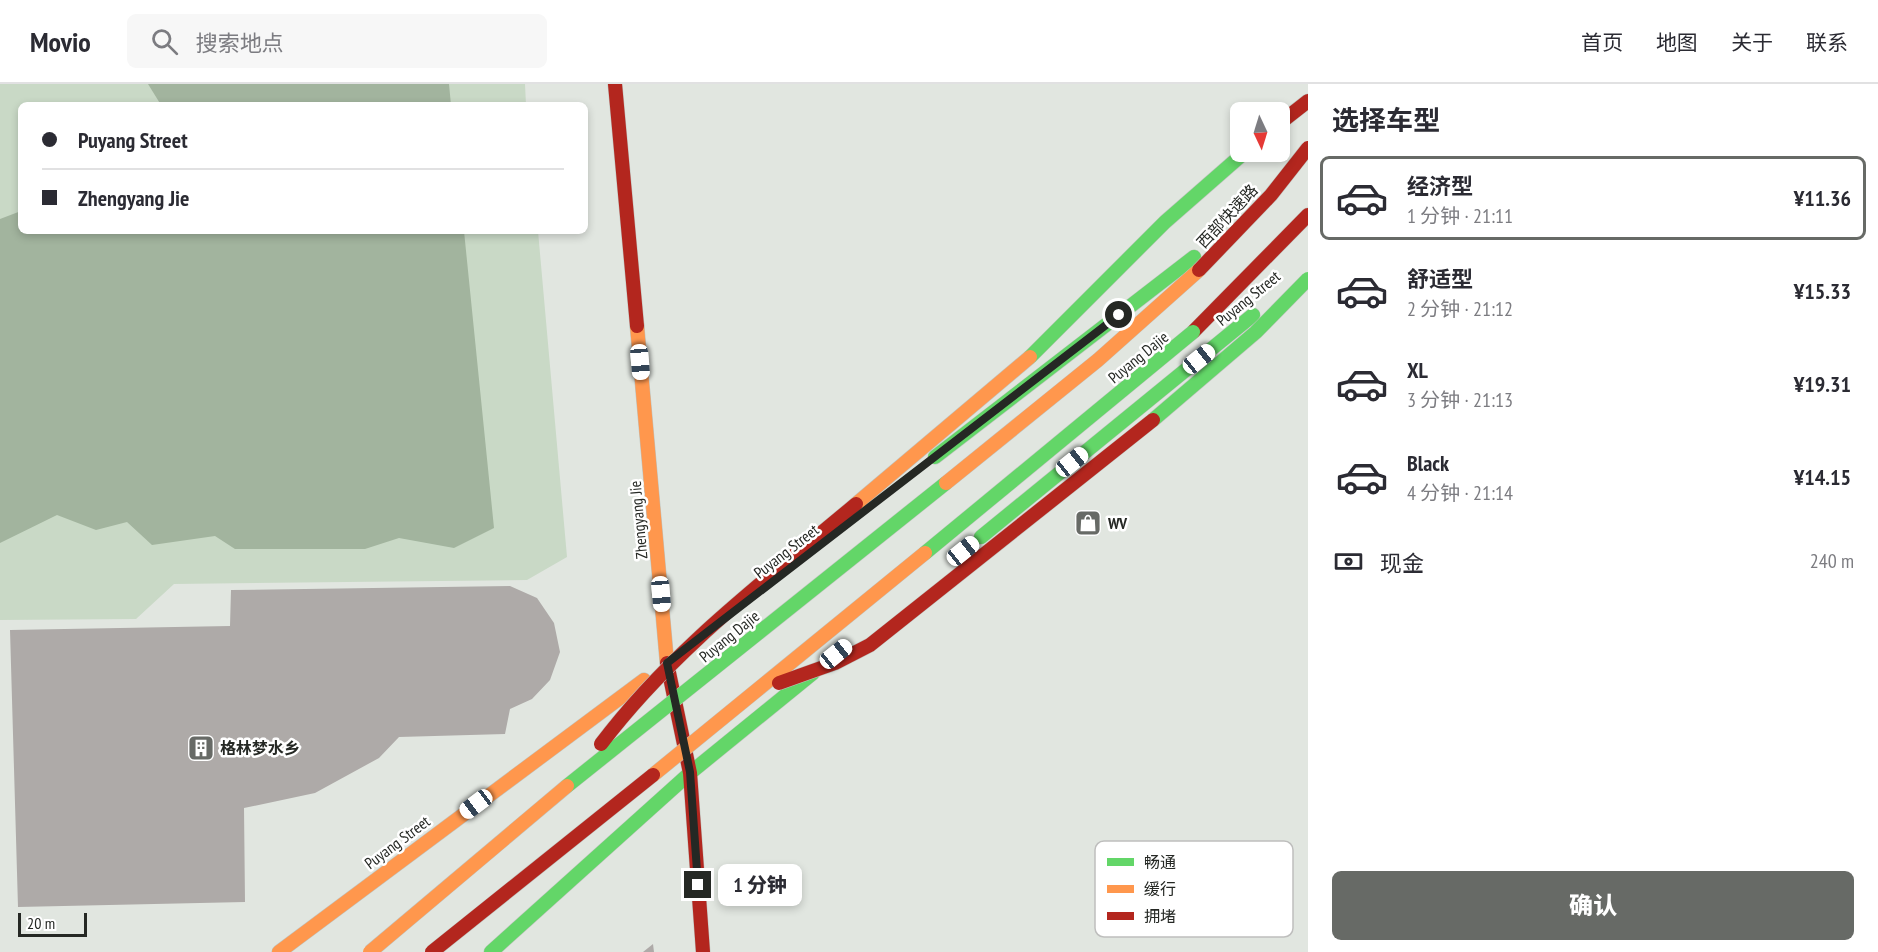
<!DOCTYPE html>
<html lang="zh">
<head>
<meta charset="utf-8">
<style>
  :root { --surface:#fff; --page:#f7f7f7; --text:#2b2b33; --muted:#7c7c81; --line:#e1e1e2; --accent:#676a66 }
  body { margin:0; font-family:"PT Sans Narrow","Noto Sans SC",sans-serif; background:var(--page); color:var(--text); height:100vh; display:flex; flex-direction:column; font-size:22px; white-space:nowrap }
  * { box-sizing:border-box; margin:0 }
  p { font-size:20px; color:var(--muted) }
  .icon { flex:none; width:33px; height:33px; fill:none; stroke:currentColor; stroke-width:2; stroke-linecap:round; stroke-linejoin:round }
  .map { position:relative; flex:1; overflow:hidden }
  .details { display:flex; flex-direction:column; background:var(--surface); width:570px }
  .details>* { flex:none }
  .top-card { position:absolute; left:18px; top:18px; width:570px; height:132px; border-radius:9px; box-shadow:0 3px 9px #0003; display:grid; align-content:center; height:132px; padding:0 24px; background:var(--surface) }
  .needle { width:39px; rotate:176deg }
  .controls { position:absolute; left:1230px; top:18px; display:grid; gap:12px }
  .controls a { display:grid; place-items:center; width:60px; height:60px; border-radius:9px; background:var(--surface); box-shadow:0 3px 9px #0003; font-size:30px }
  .scale { position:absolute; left:18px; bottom:15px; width:69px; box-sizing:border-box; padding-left:6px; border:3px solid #252824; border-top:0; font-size:16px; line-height:21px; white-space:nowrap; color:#252824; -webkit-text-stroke:4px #fff; paint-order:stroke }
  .end { position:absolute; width:27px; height:27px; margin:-14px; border:8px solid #252824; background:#fff; box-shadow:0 0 0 3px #fff }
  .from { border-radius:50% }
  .bubble { position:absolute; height:42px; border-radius:9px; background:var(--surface); box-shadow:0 3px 9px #0003; font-size:20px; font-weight:800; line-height:42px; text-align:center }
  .car { position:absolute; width:18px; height:36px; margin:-18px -9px; border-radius:8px; box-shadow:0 0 4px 2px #0007; background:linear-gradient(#fff 24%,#345 0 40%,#fff 0 76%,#345 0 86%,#fff 0) }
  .top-card b { display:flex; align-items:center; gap:21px; height:57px; font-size:22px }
  .top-card b+b { border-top:2px solid var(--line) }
  .top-card i { width:15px; height:15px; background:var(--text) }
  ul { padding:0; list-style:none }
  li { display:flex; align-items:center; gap:18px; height:84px; margin:0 12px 9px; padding:0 12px; border:3px solid transparent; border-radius:9px }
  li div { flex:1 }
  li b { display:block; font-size:22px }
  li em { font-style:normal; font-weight:800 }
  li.on { border-color:var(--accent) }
  li>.icon { width:54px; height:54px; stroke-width:1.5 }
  h2 { padding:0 24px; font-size:27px; line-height:72px }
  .pay { display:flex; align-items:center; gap:15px; height:66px; padding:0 24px; font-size:22px }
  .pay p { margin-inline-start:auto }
  .action { display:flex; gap:12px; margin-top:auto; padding:12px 24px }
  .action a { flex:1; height:69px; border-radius:9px; background:var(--accent); color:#fff; font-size:24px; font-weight:800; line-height:69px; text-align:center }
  header { display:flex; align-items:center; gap:36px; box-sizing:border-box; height:84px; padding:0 30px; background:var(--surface); border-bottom:2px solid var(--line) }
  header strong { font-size:28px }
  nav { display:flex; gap:33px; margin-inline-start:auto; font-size:21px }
  .search { width:420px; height:54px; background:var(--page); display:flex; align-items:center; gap:15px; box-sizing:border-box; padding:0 21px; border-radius:9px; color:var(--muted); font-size:22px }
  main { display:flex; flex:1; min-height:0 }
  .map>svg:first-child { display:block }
  .green { fill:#c9d9c6 }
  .water { fill:#a2b49e }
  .building { fill:#aeaaa8 }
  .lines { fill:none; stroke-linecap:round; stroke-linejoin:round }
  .fast-casing { stroke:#bfc3be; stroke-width:15 }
  .slow-casing { stroke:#bfc3be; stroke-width:15 }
  .jam-casing { stroke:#bfc3be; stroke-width:15 }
  .fast { stroke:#63d668; stroke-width:14 }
  .slow { stroke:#ff974d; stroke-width:14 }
  .jam { stroke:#b3261e; stroke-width:14 }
  .fast-bridge-casing { stroke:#bfc3be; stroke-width:15; stroke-linecap:butt }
  .slow-bridge-casing { stroke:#bfc3be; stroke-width:15; stroke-linecap:butt }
  .jam-bridge-casing { stroke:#bfc3be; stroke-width:15; stroke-linecap:butt }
  .fast-bridge { stroke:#63d668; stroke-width:14 }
  .slow-bridge { stroke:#ff974d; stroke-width:14 }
  .jam-bridge { stroke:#b3261e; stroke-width:14 }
  .route { stroke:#252824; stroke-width:8 }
  .labels { text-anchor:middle; stroke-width:5; stroke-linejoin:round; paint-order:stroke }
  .street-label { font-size:16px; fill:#252824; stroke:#fff }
  .poi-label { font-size:16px; font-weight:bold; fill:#252824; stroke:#fff; text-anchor:start }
  .key { fill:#fff; stroke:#bebebd; stroke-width:1.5 }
  .key-label { font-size:16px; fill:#252824 }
</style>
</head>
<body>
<header>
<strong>Movio</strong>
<div class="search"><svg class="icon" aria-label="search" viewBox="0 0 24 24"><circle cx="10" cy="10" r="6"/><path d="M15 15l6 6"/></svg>搜索地点</div>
<nav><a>首页</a><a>地图</a><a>关于</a><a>联系</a></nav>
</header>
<main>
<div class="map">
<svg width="1308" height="868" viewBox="0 0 1308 868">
  <rect width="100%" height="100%" fill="#e1e6e0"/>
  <path class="green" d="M0 0H525L526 21H21V147H538L567 473 527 496 174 500 136 535 0 536Z"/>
  <path class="water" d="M148 0H449L451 21H161Z
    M21 127V147H464L494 444 454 464 399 454 365 465H235L215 452 152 461 127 438 96 446 57 431 0 459V135Z"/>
  <path class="building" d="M510 502 537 514 554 539 560 568 550 596 532 615 510 625 505 650 399 653 379 674 315 709 244 724 245 818 18 823 10 546 230 542 231 506Z
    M653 860 654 868H643Z"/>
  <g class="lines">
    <defs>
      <path id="fast" d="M935 373 1194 173
        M981 453 1253 231
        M491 868 690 689 813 589"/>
      <path id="slow" d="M637 242 667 579
        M279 868 644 596"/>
      <path id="jam" d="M615 0 637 242
        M1280 39 1308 17
        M1193 248 1308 131
        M667 579 690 689 703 868"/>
    </defs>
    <use href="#fast" class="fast-casing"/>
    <use href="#slow" class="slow-casing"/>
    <use href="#jam" class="jam-casing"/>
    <use href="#fast" class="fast"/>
    <use href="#slow" class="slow"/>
    <use href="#jam" class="jam"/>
    <defs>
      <path id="fast-bridge" d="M1030 273 1165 138 1245 68
        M1153 336 1256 248 1308 195
        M925 469 1193 248
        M567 702 946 399"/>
      <path id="slow-bridge" d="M946 399 1098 276 1199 186
        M856 420 1030 273
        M653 691 925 469
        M370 868 567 702"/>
      <path id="jam-bridge" d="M1199 186 1271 111 1308 64
        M779 599 835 579 870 561 1153 336
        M601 660C671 567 767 495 856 420
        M432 868 653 691"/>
    </defs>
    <use href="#fast-bridge" class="fast-bridge-casing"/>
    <use href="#slow-bridge" class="slow-bridge-casing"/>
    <use href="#jam-bridge" class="jam-bridge-casing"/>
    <use href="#fast-bridge" class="fast-bridge"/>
    <use href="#slow-bridge" class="slow-bridge"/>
    <use href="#jam-bridge" class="jam-bridge"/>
  </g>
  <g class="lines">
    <path class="route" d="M698 801 690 688 667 579 1119 231"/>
  </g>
  <defs>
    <symbol id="shop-square" viewBox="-11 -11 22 22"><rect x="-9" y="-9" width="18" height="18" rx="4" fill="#676a66" stroke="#fff"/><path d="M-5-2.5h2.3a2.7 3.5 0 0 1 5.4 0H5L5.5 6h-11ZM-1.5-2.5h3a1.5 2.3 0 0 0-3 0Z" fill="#fff"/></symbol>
    <symbol id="building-square" viewBox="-11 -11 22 22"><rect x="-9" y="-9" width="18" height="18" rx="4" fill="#676a66" stroke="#fff"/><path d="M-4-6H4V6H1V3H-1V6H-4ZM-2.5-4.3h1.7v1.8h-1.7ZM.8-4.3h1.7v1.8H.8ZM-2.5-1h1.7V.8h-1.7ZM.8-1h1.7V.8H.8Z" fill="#fff"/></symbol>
  </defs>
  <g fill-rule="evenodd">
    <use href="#shop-square" x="1073" y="424" width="30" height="30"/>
    <use href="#building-square" x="186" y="649" width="30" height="30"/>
  </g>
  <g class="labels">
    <g class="street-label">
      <text transform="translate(1227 132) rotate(-47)" y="6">西部快速路</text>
      <text transform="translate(1248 214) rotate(-39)" y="6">Puyang Street</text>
      <text transform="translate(1138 273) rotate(-39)" y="6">Puyang Dajie</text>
      <text transform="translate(638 436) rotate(-95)" y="6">Zhengyang Jie</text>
      <text transform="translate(786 467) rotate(-38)" y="6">Puyang Street</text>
      <text transform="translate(729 552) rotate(-39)" y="6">Puyang Dajie</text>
      <text transform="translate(397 758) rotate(-37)" y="6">Puyang Street</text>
    </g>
    <g class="poi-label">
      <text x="1108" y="445">WV</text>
      <text x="220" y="670">格林梦水乡</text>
    </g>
  </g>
  <rect x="1095" y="757" width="198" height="96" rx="9" class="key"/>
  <rect x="1107" y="774" width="27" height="8" fill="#63d668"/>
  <rect x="1107" y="801" width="27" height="8" fill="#ff974d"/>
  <rect x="1107" y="828" width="27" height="8" fill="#b3261e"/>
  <g class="key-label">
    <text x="1144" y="784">畅通</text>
    <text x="1144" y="811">缓行</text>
    <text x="1144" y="838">拥堵</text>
  </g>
</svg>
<div class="controls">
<a><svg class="needle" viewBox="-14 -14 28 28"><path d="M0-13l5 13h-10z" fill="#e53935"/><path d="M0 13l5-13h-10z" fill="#7c7c81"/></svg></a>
</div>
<div class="scale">20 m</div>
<i class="end from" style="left:1119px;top:231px"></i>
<i class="end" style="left:698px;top:801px"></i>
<div class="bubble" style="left:718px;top:780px;width:84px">1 分钟</div>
<i class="car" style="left:1199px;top:275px;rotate:51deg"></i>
<i class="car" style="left:640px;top:278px;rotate:175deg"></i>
<i class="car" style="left:1072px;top:378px;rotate:51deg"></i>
<i class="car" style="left:963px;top:467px;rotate:51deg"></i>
<i class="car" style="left:661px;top:510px;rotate:175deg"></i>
<i class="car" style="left:836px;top:570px;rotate:51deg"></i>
<i class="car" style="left:476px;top:720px;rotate:233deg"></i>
<div class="top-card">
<b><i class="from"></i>Puyang Street</b>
<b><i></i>Zhengyang Jie</b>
</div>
</div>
<section class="details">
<h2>选择车型</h2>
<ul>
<li class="on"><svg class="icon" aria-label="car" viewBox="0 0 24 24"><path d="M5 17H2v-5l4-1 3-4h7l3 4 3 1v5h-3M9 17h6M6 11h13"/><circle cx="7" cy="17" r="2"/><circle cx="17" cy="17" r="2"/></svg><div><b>经济型</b><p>1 分钟 · 21:11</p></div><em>¥11.36</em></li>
<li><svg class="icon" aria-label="car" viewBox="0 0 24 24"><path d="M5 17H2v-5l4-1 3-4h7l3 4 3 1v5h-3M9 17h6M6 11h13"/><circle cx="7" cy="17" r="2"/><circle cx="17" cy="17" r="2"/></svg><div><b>舒适型</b><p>2 分钟 · 21:12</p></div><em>¥15.33</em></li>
<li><svg class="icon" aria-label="car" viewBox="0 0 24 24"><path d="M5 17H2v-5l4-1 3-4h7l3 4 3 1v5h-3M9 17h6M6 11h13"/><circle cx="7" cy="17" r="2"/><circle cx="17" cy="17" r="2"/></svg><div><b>XL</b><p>3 分钟 · 21:13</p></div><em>¥19.31</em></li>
<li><svg class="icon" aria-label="car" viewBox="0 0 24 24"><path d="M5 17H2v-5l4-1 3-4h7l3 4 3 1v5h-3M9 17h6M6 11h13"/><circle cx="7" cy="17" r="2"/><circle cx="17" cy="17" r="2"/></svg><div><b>Black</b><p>4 分钟 · 21:14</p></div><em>¥14.15</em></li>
</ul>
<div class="pay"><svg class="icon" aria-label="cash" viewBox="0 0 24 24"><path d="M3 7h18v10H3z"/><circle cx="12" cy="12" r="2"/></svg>现金<p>240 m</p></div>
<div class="action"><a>确认</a></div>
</section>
</main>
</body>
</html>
